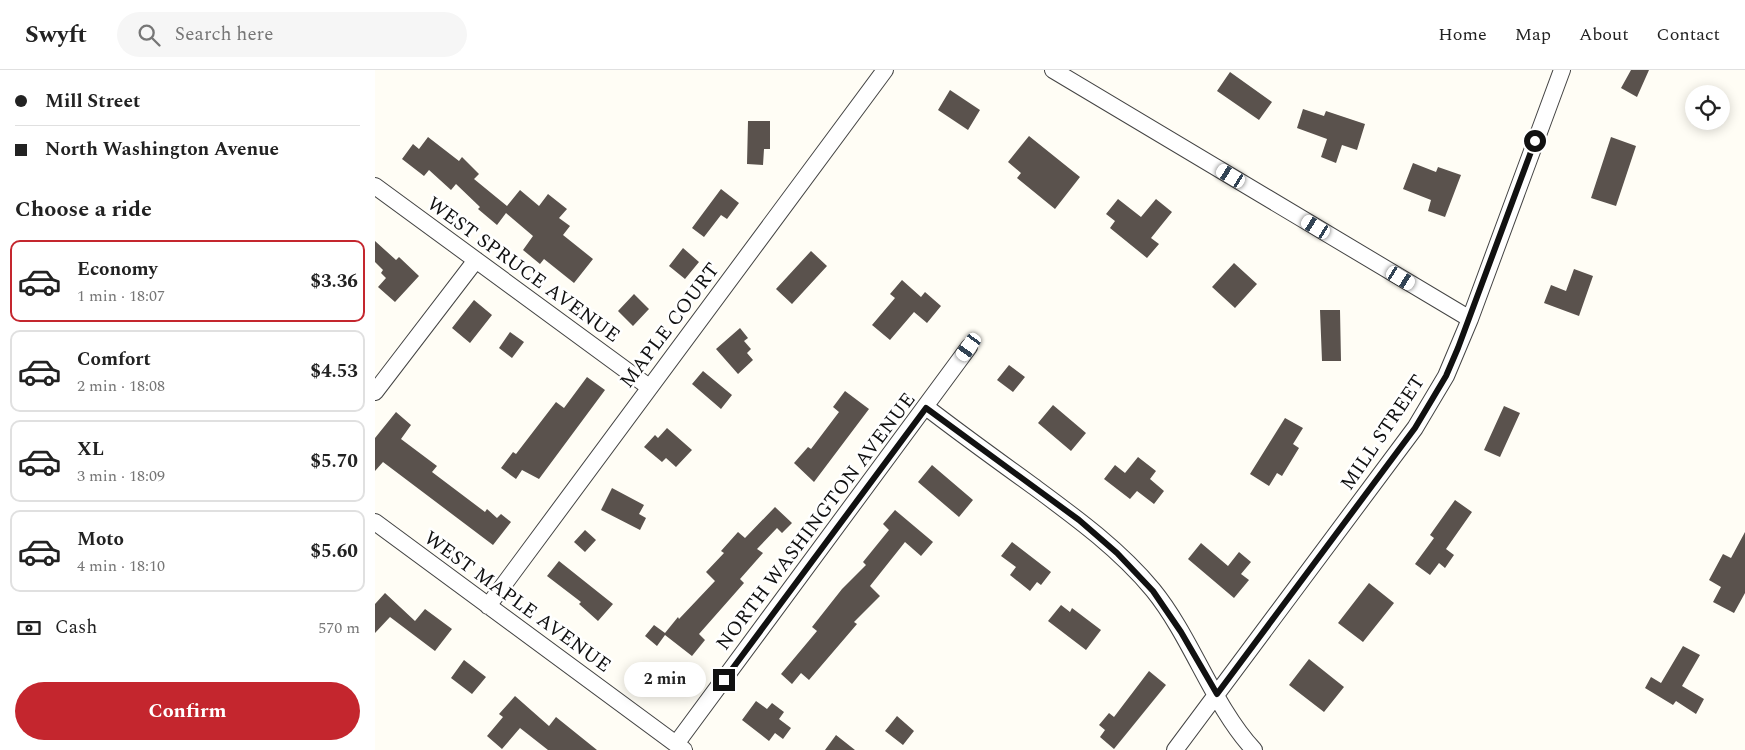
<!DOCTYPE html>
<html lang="en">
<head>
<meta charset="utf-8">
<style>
  :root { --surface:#fff; --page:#f6f6f6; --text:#222; --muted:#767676; --line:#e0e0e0; --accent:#c4262e }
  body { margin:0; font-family:Spectral,serif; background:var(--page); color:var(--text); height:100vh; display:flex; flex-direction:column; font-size:19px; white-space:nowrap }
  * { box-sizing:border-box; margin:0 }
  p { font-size:16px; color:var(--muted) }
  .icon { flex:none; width:28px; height:28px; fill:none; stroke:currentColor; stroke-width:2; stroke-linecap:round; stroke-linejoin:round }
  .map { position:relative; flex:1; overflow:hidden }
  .drawer { display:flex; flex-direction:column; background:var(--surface); width:375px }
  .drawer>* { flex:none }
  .guide { display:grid; align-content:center; height:110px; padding:0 15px; background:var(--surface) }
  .buttons { position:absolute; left:1310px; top:15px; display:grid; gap:10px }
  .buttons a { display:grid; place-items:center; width:45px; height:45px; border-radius:50%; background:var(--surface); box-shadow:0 2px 12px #0003; font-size:25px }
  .end { position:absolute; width:22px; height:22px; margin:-11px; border:6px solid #111; background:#fff; box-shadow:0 0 0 2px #fff }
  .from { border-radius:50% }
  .bubble { position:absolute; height:35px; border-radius:18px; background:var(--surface); box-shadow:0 2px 12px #0003; font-size:16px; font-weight:700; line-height:35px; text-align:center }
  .car { position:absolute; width:15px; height:30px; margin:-15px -8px; border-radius:6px; box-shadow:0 0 4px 1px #0007; background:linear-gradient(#fff 24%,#345 0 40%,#fff 0 76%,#345 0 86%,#fff 0) }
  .guide b { display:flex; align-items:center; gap:18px; height:48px; font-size:19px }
  .guide b+b { border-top:1px solid var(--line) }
  .guide i { width:12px; height:12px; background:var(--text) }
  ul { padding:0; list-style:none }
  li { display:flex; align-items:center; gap:15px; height:82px; margin:0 10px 8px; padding:0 5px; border:2px solid var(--line); border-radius:10px }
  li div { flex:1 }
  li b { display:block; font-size:19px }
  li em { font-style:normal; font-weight:700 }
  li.selected { border-color:var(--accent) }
  li>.icon { width:45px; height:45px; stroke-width:1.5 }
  h2 { padding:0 15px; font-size:22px; line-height:60px }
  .pay { display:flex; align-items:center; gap:12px; height:55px; padding:0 15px; font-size:19px }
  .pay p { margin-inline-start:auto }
  .button { display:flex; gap:10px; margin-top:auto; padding:10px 15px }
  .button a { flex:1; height:58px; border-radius:30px; background:var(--accent); color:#fff; font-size:20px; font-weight:700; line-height:58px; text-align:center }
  header { display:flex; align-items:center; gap:30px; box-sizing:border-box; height:70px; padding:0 25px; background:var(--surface); border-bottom:1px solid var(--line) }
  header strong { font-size:24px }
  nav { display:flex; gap:28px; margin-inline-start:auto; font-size:18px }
  .search { width:350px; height:45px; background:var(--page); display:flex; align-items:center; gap:12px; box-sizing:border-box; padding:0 18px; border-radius:28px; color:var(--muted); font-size:19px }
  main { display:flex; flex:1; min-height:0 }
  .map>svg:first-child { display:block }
  .building { fill:#5a524d }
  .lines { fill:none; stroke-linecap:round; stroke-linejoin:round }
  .minor-casing { stroke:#444; stroke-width:18 }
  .minor { stroke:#fff; stroke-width:16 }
  .route { stroke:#111; stroke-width:6 }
  .labels { text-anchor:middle; stroke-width:5; stroke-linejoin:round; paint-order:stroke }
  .street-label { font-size:20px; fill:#111; stroke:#fff }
</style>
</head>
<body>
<header>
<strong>Swyft</strong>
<div class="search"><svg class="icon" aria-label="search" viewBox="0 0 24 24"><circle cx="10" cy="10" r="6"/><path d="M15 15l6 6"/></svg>Search here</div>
<nav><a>Home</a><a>Map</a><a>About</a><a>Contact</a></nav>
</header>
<main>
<section class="drawer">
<div class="guide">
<b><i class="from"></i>Mill Street</b>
<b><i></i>North Washington Avenue</b>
</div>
<h2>Choose a ride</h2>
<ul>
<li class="selected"><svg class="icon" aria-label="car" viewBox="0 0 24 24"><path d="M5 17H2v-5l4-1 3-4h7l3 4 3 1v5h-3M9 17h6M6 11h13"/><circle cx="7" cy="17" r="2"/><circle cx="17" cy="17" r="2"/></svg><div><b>Economy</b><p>1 min · 18:07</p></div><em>$3.36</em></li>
<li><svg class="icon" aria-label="car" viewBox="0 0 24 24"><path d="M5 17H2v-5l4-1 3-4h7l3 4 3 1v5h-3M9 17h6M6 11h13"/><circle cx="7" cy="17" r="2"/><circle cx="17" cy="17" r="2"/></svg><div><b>Comfort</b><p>2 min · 18:08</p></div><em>$4.53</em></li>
<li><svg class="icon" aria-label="car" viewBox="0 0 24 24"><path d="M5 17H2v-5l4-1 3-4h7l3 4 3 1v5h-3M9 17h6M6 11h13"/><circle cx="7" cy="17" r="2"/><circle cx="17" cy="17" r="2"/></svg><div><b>XL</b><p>3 min · 18:09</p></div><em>$5.70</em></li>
<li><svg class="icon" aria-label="car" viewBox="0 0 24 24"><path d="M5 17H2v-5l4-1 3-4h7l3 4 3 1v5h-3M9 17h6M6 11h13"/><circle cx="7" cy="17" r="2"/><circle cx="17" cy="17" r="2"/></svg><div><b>Moto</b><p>4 min · 18:10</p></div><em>$5.60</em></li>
</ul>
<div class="pay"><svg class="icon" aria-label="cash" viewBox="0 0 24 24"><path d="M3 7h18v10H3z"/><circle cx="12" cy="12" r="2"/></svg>Cash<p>570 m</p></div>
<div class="button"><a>Confirm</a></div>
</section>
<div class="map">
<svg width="1370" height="680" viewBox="0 0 1370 680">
  <rect width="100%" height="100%" fill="#fffdf5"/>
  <path class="building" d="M1256 0H1274L1262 27 1246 18Z
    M855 2 897 32 884 50 842 21Z
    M575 20 605 40 593 60 563 40Z
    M928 39 949 46 951 41 990 54 982 80 967 75 961 93 946 87 952 69 922 58Z
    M373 51H395V79H389L388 95 372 94Z
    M654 66 705 107 680 139 642 108 646 103 633 92Z
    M53 67 84 91 87 87 104 104 99 109 132 136 145 120 164 136 173 124 192 139 184 148 195 156 188 165 218 189 199 213 169 189 165 194 148 180 158 166 131 143 122 155 103 139 105 137 81 114 76 120 54 100 49 106 27 89 38 74 44 79Z
    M1236 67 1261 76 1241 136 1216 128Z
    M1038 93 1061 102 1063 97 1086 105 1070 147 1053 141 1056 130 1028 119Z
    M346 119 364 133 352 149 346 145 329 167 317 158Z
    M743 129 766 147 781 129 797 142 776 168 784 174 772 188 735 158 740 151 731 144Z
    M0 171 21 190 24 187 44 206 20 232 3 217 11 208 6 203 8 200 0 192Z
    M308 178 324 192 310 209 294 196Z
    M436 181 452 196 417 234 401 219Z
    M859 193 882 214 860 238 837 217Z
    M1199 199 1218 206 1204 246 1169 233 1176 215 1191 221Z
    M527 210 546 227 550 222 566 236 552 253 539 242 515 270 497 255 520 228 515 224Z
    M259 224 274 239 258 256 243 241Z
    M99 230 117 245 95 273 77 258Z
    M945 240H965L966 291H947Z
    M365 258 373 268 369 271 376 279 372 283 378 290 363 304 341 279Z
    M135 262 149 272 137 288 124 278Z
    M634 295 650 307 638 322 622 310Z
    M328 301 357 325 346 339 317 314Z
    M212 307 230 320 164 409 147 400 141 409 126 398 138 382 141 384 181 332 189 338Z
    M470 321 494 339 439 412 419 393 433 377 436 379 464 342 458 337Z
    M678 335 711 363 696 381 663 353Z
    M1129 336 1145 343 1125 387 1109 380Z
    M21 342 36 355 26 369 62 396 57 402 110 442 112 439 122 448 126 444 136 452 118 475 8 392 0 401V368Z
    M910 348 928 358 918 374 924 378 907 406 902 403 894 416 875 404Z
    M292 358 317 380 301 397 291 388 287 392 269 377 280 365 283 368Z
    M763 387 781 401 775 409 789 421 779 434 762 421 755 429 729 409 740 395 750 403Z
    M557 395 598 430 584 447 543 412Z
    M237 418 269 435 264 444 271 448 265 460 226 440Z
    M1080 430 1097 442 1071 479 1079 485 1070 498 1064 493 1055 505 1040 494 1059 468 1055 465Z
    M400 437 417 453 407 463 402 458 382 479 388 483 365 509 369 513 324 564 330 570 317 586 290 565 282 576 270 566 279 555 290 563 303 547 304 549 340 511 331 502 349 483 346 481 363 462 370 468Z
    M520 440 558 472 546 486 530 472 495 516 505 526 479 552 482 554 434 610 426 603 417 614 406 604 442 561 437 557 467 519 491 495 488 492 514 460 508 454Z
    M210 460 221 470 210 482 199 472Z
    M1370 462V523L1359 543 1338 532 1346 517 1334 510 1348 484 1356 488Z
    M637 472 676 502 666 515 662 512 655 521 635 505 641 497 626 486Z
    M826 473 853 496 864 482 876 492 866 504 874 510 859 528 813 489Z
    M184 491 238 534 223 551 204 534 206 532 172 506Z
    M994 513 1019 533 988 572 963 553Z
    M10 523 40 551 50 539 77 559 60 581 15 547 0 563V534Z
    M686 535 695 542 697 538 726 560 711 580 673 551Z
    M1308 576 1325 585 1307 616 1329 629 1321 644 1301 631 1298 635 1270 618 1276 607 1286 613Z
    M934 589 969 617 949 642 914 615Z
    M89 590 111 607 97 624 76 608Z
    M774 601 791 615 739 679 725 667 730 660 724 655 734 643 739 647Z
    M140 626 174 656 181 647 222 680H173L145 658 127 679 112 666 128 647 124 644Z
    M381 631 392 639 397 633 409 642 404 649 416 658 408 669 400 663 394 671 367 650Z
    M522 646 539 661 528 675 510 661Z
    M461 665 480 680H450Z"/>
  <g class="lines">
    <defs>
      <path id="minor" d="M678 0 1095 249
        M0 116 274 317
        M0 322 101 190
        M551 337C586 364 622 390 658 416 700 447 744 479 778 520 817 568 838 636 879 680
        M0 452 309 680
        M113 536 510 0
        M301 674 594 277
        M800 680 1040 358 1071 306 1095 249 1187 0"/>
    </defs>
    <use href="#minor" class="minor-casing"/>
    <use href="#minor" class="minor"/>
  </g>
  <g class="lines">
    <path class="route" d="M349 610 551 338 704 450 742 483 778 521 806 562 842 624 1040 358 1071 306 1083 278 1160 71"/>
  </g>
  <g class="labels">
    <g class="street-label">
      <text transform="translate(149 199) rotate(36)" y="7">WEST SPRUCE AVENUE</text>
      <text transform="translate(294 255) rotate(-53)" y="7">MAPLE COURT</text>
      <text transform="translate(1007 362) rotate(-56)" y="7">MILL STREET</text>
      <text transform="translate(440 451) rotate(-53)" y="7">NORTH WASHINGTON AVENUE</text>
      <text transform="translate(143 531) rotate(36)" y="7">WEST MAPLE AVENUE</text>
    </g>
  </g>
</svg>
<div class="buttons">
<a><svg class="icon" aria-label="locate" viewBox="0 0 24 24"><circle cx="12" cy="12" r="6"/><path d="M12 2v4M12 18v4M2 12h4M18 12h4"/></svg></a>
</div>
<i class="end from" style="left:1160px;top:71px"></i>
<i class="end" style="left:349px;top:610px"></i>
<div class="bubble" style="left:249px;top:592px;width:82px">2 min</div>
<i class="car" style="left:856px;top:106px;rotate:301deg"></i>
<i class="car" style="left:941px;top:157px;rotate:301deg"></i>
<i class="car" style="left:1026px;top:208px;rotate:121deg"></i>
<i class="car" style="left:594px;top:277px;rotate:216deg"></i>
</div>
</main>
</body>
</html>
